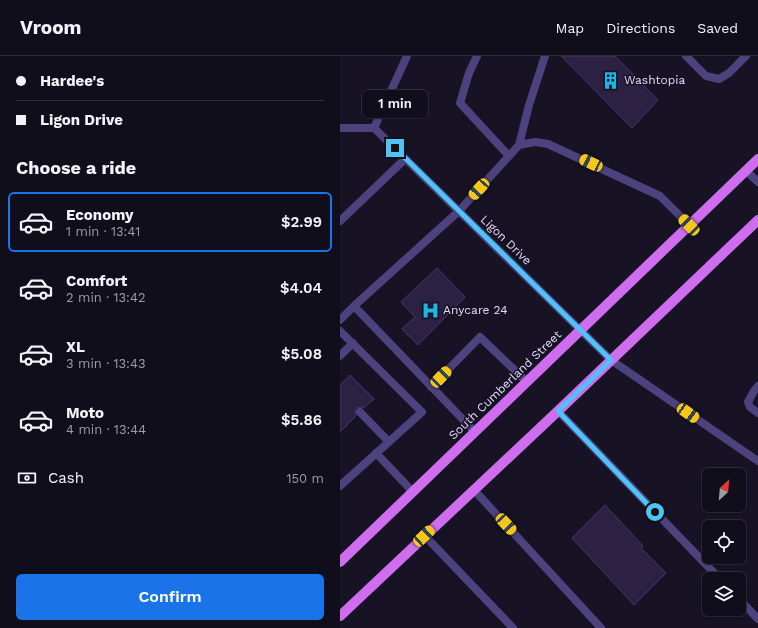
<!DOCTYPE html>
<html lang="en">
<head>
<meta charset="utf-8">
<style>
  :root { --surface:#110e1b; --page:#1e1c28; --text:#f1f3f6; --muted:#9c9ca3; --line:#302e3a; --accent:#1a73e8 }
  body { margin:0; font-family:"Work Sans",sans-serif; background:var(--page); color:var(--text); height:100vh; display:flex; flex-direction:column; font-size:15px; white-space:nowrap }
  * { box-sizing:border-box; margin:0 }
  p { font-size:13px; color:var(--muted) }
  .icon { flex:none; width:22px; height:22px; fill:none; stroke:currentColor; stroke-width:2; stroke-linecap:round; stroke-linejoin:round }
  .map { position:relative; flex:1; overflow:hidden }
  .panel { display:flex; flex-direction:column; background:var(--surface); width:340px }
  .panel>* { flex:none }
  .top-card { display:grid; align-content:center; height:88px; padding:0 16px; background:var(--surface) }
  .needle { width:26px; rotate:26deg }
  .tools { position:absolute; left:362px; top:412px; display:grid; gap:8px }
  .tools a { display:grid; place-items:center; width:44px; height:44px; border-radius:6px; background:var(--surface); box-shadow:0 1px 3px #0004,0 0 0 1px var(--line); font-size:20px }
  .end { position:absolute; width:18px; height:18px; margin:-9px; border:5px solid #4fc3f7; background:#111; box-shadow:0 0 0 2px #111 }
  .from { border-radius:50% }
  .bubble { position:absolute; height:28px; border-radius:6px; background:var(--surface); box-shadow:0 1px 3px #0004,0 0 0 1px var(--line); font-size:13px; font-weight:600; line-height:28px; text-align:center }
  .car { position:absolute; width:12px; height:24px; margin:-12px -6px; border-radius:5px; box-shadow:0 0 3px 1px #0007; background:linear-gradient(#f5c518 24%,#345 0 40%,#f5c518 0 76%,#345 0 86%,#f5c518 0) }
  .top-card b { display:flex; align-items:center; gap:14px; height:38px; font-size:15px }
  .top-card b+b { border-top:1px solid var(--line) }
  .top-card i { width:10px; height:10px; background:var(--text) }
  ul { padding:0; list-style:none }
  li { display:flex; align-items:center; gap:12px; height:60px; margin:0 8px 6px; padding:0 8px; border:2px solid transparent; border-radius:6px }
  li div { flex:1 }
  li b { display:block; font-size:15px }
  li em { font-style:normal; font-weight:600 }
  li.selected { border-color:var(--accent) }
  li>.icon { width:36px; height:36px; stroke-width:1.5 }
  h2 { padding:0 16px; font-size:18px; line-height:48px }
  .pay { display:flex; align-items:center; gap:10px; height:44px; padding:0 16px; font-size:15px }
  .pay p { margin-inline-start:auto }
  .action { display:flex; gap:8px; margin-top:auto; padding:8px 16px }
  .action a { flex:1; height:46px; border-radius:6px; background:var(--accent); color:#fff; font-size:16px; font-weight:600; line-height:46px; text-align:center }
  header { display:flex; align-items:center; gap:24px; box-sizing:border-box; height:56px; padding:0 20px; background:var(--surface); border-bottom:1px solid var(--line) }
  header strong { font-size:19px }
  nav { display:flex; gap:22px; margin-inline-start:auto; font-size:14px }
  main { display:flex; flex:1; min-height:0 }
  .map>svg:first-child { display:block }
  .building { fill:#2c2043; stroke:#47356c }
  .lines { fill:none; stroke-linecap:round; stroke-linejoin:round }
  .service { stroke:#4c427e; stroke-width:8 }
  .minor { stroke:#4c427e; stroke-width:8 }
  .tertiary { stroke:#4c427e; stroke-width:8 }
  .primary { stroke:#ce6ded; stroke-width:10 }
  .route { stroke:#4fc3f7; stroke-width:5 }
  .labels { text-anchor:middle; stroke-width:3; stroke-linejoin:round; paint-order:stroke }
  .poi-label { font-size:12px; fill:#e1d9fa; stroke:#171224; text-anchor:start }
  .street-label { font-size:12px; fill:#e1d9fa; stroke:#171224 }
</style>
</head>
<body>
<header>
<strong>Vroom</strong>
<nav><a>Map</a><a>Directions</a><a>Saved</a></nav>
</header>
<main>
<section class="panel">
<div class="top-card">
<b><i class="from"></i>Hardee's</b>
<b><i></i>Ligon Drive</b>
</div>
<h2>Choose a ride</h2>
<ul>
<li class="selected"><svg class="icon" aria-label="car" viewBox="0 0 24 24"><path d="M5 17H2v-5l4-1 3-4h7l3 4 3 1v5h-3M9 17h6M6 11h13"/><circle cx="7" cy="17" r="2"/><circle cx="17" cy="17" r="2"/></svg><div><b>Economy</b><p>1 min · 13:41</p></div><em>$2.99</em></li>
<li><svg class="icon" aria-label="car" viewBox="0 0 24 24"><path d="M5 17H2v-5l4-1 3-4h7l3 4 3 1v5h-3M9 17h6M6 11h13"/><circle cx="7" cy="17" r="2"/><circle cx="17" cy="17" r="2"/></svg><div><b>Comfort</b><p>2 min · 13:42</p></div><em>$4.04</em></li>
<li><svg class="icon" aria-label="car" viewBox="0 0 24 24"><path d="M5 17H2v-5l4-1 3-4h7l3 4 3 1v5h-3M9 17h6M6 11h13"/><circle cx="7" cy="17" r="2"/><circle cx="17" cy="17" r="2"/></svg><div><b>XL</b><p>3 min · 13:43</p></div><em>$5.08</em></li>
<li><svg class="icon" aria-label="car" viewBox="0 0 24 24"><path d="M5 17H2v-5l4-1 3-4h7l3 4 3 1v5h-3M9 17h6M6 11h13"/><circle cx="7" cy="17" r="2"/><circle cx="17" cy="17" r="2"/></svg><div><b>Moto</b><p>4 min · 13:44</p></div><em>$5.86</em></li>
</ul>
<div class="pay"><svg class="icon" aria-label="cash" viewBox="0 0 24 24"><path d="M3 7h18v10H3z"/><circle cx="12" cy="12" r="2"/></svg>Cash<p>150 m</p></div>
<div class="action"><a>Confirm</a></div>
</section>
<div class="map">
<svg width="418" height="572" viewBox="0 0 418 572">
  <rect width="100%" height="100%" fill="#171224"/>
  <path class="building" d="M221 0H275L318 44 292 72Z
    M97 212 125 241 78 289 62 273 75 261 61 246Z
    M10 319 34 343 24 352 21 351 16 352 15 355 16 360 0 376V329Z
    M265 449 303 490 301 492 326 517 294 549 232 482Z"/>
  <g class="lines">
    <path class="service" d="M137 0 129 17 120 47 169 100
      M346 0 366 20 379 23 389 17 406 0
      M179 89 195 86 208 88 320 140 349 169
      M406 115 418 126
      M0 165 65 103
      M0 264 14 250
      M0 275 82 356 0 430
      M0 300 13 287
      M418 330 414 335 408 346 410 351 418 357
      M91 331 140 281 187 326
      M218 355 380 523
      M20 356 49 386
      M135 376 14 250 119 155 179 89 189 49 205 0
      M36 397 73 436
      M134 434 261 572
      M85 480 173 572
      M399 543 418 563"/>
    <path class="minor" d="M0 72H34L271 304
      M34 72 67 0"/>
    <path class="tertiary" d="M271 304 418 405"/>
    <path class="primary" d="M0 506 418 103
      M0 560 218 355 418 164"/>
  </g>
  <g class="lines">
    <path class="route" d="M55 92 271 304 218 355 315 456"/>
  </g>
  <defs>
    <symbol id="building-bare" viewBox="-9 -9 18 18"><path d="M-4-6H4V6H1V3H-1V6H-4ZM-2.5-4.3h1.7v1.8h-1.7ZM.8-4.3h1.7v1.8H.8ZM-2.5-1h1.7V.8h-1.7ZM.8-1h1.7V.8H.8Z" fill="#1cb6e4" stroke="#171224" stroke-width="2.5" paint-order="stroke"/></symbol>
    <symbol id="hospital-bare" viewBox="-9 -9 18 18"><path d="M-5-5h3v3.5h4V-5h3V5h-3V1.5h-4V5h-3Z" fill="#1cb6e4" stroke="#171224" stroke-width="2.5" paint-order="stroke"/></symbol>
  </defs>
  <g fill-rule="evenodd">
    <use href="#building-bare" x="258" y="12" width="25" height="25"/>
    <use href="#hospital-bare" x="78" y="242" width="25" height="25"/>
  </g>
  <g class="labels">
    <g class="poi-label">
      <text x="284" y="28">Washtopia</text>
      <text x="103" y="258">Anycare 24</text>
    </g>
    <g class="street-label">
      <text transform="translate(166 184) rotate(44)" y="4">Ligon Drive</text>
      <text transform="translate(165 329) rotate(-44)" y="4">South Cumberland Street</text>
    </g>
  </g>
</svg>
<div class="tools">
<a><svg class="needle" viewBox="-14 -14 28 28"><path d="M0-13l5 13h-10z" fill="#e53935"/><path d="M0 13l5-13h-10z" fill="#9c9ca3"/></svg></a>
<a><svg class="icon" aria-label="locate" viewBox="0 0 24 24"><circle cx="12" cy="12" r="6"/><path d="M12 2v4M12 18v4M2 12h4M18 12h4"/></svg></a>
<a><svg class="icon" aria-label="layers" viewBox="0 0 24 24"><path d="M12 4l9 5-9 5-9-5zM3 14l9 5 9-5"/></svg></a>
</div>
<i class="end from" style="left:315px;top:456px"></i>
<i class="end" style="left:55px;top:92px"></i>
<div class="bubble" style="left:22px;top:34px;width:66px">1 min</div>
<i class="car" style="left:251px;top:107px;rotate:295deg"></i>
<i class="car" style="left:139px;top:133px;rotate:222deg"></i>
<i class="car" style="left:349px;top:169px;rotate:315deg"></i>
<i class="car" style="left:101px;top:321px;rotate:44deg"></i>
<i class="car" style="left:348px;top:357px;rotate:125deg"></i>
<i class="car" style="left:166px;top:468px;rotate:137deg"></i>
<i class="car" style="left:84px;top:480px;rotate:47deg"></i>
</div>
</main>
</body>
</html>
